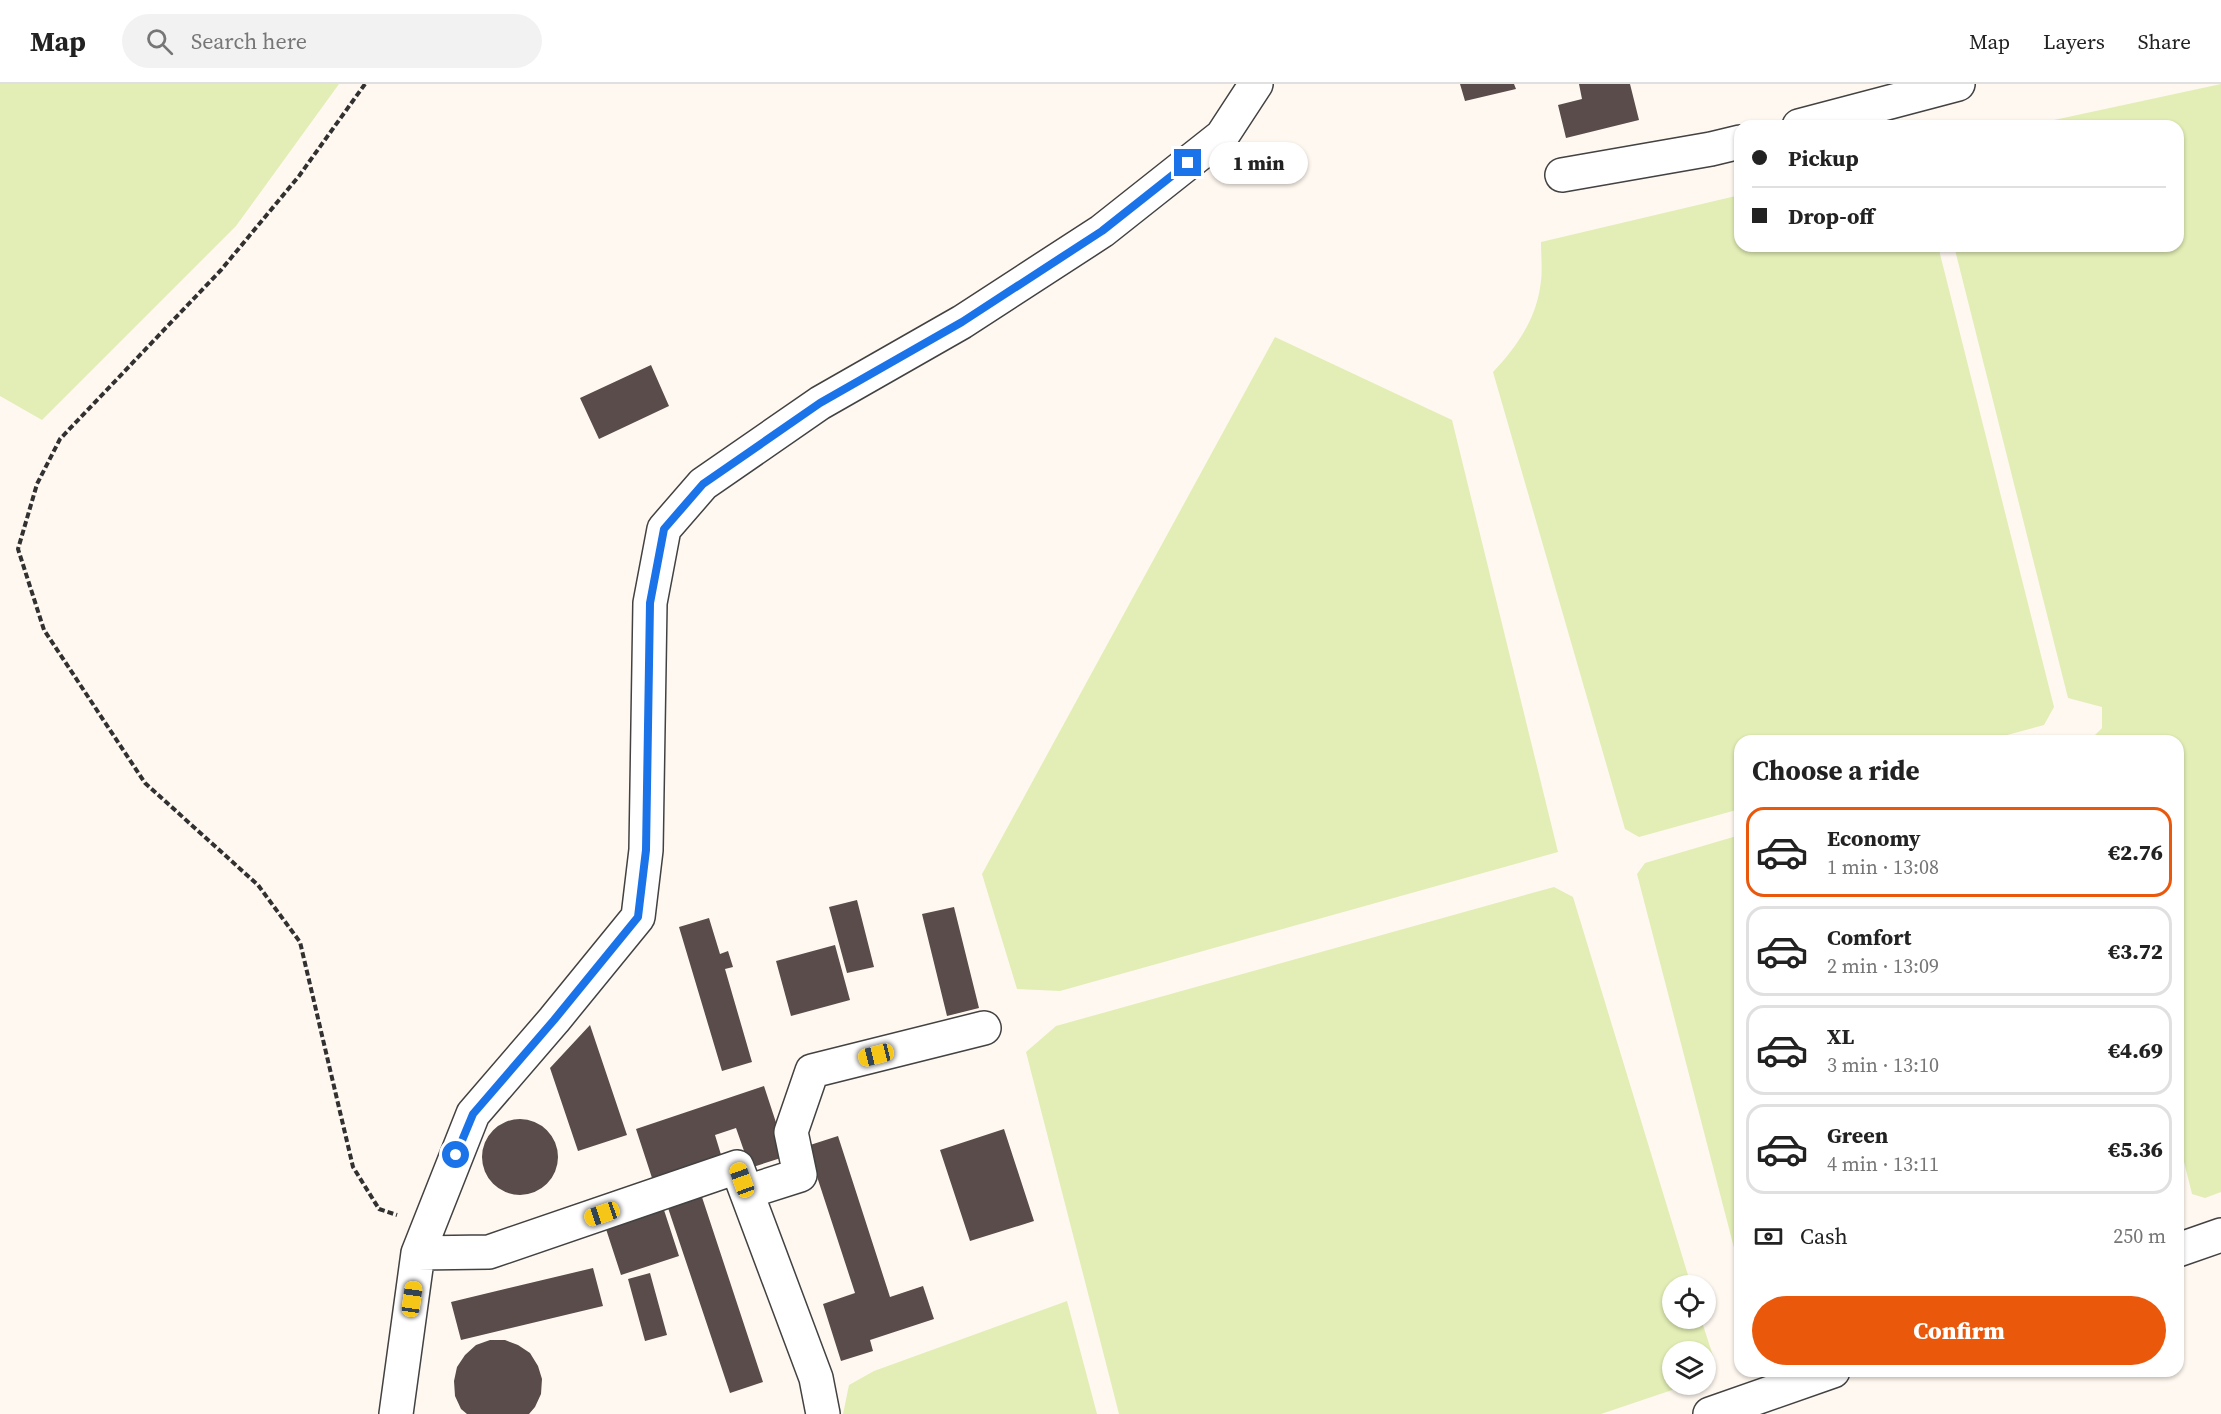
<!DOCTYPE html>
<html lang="en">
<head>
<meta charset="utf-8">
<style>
  :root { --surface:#fff; --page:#f2f2f2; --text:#222; --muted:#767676; --line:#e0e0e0; --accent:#ea580c }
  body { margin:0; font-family:"Source Serif 4",serif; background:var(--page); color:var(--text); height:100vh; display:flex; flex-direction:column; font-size:22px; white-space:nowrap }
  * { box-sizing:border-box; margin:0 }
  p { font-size:20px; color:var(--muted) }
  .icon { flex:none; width:33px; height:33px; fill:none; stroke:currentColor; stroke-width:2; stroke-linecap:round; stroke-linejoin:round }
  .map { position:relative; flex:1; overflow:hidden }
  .sheet { position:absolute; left:1734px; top:651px; width:450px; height:642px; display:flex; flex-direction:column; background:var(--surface); border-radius:18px; box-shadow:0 2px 4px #0004 }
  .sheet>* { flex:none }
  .top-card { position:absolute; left:1734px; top:36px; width:450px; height:132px; border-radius:18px; box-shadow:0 2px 4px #0004; display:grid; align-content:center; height:132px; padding:0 18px; background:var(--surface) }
  .fabs { position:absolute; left:1662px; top:1191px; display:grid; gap:12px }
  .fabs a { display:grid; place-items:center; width:54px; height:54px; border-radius:50%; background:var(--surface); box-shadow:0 2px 4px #0004; font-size:30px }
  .end { position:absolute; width:27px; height:27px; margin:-14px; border:8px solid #1a73e8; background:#fff; box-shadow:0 0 0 3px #fff }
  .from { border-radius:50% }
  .bubble { position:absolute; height:42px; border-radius:21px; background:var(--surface); box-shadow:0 2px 4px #0004; font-size:20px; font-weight:800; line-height:42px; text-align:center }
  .car { position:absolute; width:18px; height:36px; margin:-18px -9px; border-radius:8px; box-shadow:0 0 4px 2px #0007; background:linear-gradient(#f5c518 24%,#345 0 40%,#f5c518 0 76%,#345 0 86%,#f5c518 0) }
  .top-card b { display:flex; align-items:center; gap:21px; height:57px; font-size:22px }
  .top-card b+b { border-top:2px solid var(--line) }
  .top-card i { width:15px; height:15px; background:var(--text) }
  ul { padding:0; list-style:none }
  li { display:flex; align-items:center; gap:18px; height:90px; margin:0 12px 9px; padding:0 6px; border:3px solid var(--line); border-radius:18px }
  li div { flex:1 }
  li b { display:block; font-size:22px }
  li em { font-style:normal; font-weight:800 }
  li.active { border-color:var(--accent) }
  li>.icon { width:54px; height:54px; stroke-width:1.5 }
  h2 { padding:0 18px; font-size:27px; line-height:72px }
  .pay { display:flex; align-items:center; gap:15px; height:66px; padding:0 18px; font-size:22px }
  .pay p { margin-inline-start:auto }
  .primary-button { display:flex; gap:12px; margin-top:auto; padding:12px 18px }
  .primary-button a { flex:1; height:69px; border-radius:36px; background:var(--accent); color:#fff; font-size:24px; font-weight:800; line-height:69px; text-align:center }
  header { display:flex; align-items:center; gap:36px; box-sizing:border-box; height:84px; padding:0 30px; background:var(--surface); border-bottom:2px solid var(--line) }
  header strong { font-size:28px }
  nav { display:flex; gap:33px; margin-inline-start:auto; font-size:21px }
  .search { width:420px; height:54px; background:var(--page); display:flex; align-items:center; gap:15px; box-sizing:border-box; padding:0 21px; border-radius:33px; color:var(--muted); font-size:22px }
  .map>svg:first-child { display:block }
  .green { fill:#e2eeb5 }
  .building { fill:#594c4a }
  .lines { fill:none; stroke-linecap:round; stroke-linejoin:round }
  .minor-casing { stroke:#424242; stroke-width:36 }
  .path { stroke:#313131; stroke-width:4; stroke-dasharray:6 3; stroke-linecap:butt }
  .minor { stroke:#fff; stroke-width:33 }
  .route { stroke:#1a73e8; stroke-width:8 }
</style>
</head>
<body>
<header>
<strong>Map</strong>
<div class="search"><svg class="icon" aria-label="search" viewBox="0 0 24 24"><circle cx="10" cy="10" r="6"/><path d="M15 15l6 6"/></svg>Search here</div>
<nav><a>Map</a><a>Layers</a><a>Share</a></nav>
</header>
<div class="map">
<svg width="2221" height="1330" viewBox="0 0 2221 1330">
  <rect width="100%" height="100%" fill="#fff8f0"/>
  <path class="green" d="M0 0H339L236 142 42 336 0 312Z
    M2221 0V1108L2205 1114 2192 1110 2178 1054V657H2089L2102 644V623L2068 614 1954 162H2178V42H2026Z
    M1740 111V162H1938L2054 623 2044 641 1985 657H1740V725L1639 753 1625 745 1493 288C1515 265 1535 237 1540 204 1543 189 1541 173 1541 158Z
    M1275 253 1452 336 1558 768 1060 907 1017 905 982 790Z
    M1740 751V1187L1637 790 1645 779Z
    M1554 803 1573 813 1691 1201 1672 1202V1234L1701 1235 1715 1278 1706 1294V1268H1672V1300L1687 1301 1601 1330H1119L1026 968 1056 942Z
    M1067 1217 1097 1330H843L849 1301 874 1287Z"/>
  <path class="building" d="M1460 0H1514L1516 5 1465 17Z
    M1579 0H1630L1639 36 1566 54 1558 21 1582 15Z
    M651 281 669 322 599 355 580 314Z
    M857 816 874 883 847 889 829 823Z
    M954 823 979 924 947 932 922 830Z
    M709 834 720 870 728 867 733 883 725 885 752 978 722 987 679 843Z
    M835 861 850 916 791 932 776 877Z
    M590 941 627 1051 578 1067 550 984Z
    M764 1002 787 1072 750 1084 736 1044 715 1051 722 1074 653 1097 636 1045Z
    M482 1073a38 38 0 1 1 76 0a38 38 0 1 1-76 0Z
    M1004 1045 1034 1137 970 1157 940 1066Z
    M838 1052 890 1213 923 1202 934 1235 870 1256 873 1267 841 1277 823 1220 855 1209 807 1062Z
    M698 1101 763 1298 730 1309 664 1112Z
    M663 1123 679 1172 621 1191 605 1142Z
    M593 1184 603 1222 461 1256 451 1218Z
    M650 1189 667 1251 645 1257 628 1195Z
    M490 1256H505L518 1261 530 1269 538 1282 542 1295 541 1310 535 1323 529 1330H467L461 1325 455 1312 454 1297 457 1283 465 1271 476 1261Z"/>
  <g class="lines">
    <defs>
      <path id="minor" d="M1799 42 1958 0
        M1562 91 1711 65 1740 58
        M747 1108 800 1091 791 1048 812 987 984 944
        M2178 1166 2221 1151
        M418 1169 489 1168 737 1083 816 1294 823 1330
        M396 1330 418 1169 473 1030 554 936 638 833 646 766 650 519 664 445 703 400 820 319 962 238 1102 147 1222 52 1256 0
        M1710 1330 1833 1287"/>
    </defs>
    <use href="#minor" class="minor-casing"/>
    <path class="path" d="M365 0 299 92 221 186 60 355 37 400 18 465 44 546 145 699 258 801 300 858 353 1083 379 1125 397 1131"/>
    <use href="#minor" class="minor"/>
  </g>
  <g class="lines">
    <path class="route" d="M456 1071 473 1030 554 936 638 833 646 766 650 519 664 445 703 400 820 319 962 238 1102 147 1188 79"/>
  </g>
</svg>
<div class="fabs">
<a><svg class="icon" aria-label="locate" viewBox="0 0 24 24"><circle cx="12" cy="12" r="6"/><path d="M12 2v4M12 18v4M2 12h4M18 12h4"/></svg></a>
<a><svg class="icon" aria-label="layers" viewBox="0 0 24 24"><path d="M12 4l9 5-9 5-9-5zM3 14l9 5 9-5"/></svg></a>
</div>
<i class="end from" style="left:456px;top:1071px"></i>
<i class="end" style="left:1188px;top:79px"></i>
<div class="bubble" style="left:1209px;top:58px;width:99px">1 min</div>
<i class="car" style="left:876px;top:971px;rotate:256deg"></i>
<i class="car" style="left:742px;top:1096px;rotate:340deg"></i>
<i class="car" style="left:602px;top:1130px;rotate:251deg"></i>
<i class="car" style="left:412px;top:1215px;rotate:8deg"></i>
<div class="top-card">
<b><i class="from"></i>Pickup</b>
<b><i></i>Drop-off</b>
</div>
<section class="sheet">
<h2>Choose a ride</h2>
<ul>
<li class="active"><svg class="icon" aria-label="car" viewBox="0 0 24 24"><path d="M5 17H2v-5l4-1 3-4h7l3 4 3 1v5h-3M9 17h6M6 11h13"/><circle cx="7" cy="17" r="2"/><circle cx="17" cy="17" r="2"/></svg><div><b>Economy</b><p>1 min · 13:08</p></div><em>€2.76</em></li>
<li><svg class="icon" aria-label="car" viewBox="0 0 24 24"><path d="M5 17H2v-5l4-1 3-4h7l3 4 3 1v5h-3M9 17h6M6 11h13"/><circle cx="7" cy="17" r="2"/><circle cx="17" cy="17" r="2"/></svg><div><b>Comfort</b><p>2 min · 13:09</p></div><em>€3.72</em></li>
<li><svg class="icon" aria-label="car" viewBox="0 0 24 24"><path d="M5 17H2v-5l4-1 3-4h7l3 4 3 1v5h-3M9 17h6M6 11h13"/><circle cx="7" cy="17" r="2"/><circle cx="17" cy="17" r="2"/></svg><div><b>XL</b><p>3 min · 13:10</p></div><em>€4.69</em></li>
<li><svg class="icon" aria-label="car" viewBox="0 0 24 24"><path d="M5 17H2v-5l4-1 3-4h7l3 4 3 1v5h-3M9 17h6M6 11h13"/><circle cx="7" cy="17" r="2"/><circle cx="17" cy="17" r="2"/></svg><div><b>Green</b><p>4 min · 13:11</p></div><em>€5.36</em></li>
</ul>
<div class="pay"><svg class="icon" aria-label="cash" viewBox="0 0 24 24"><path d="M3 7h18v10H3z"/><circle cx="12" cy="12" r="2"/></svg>Cash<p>250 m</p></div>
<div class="primary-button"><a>Confirm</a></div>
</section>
</div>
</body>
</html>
